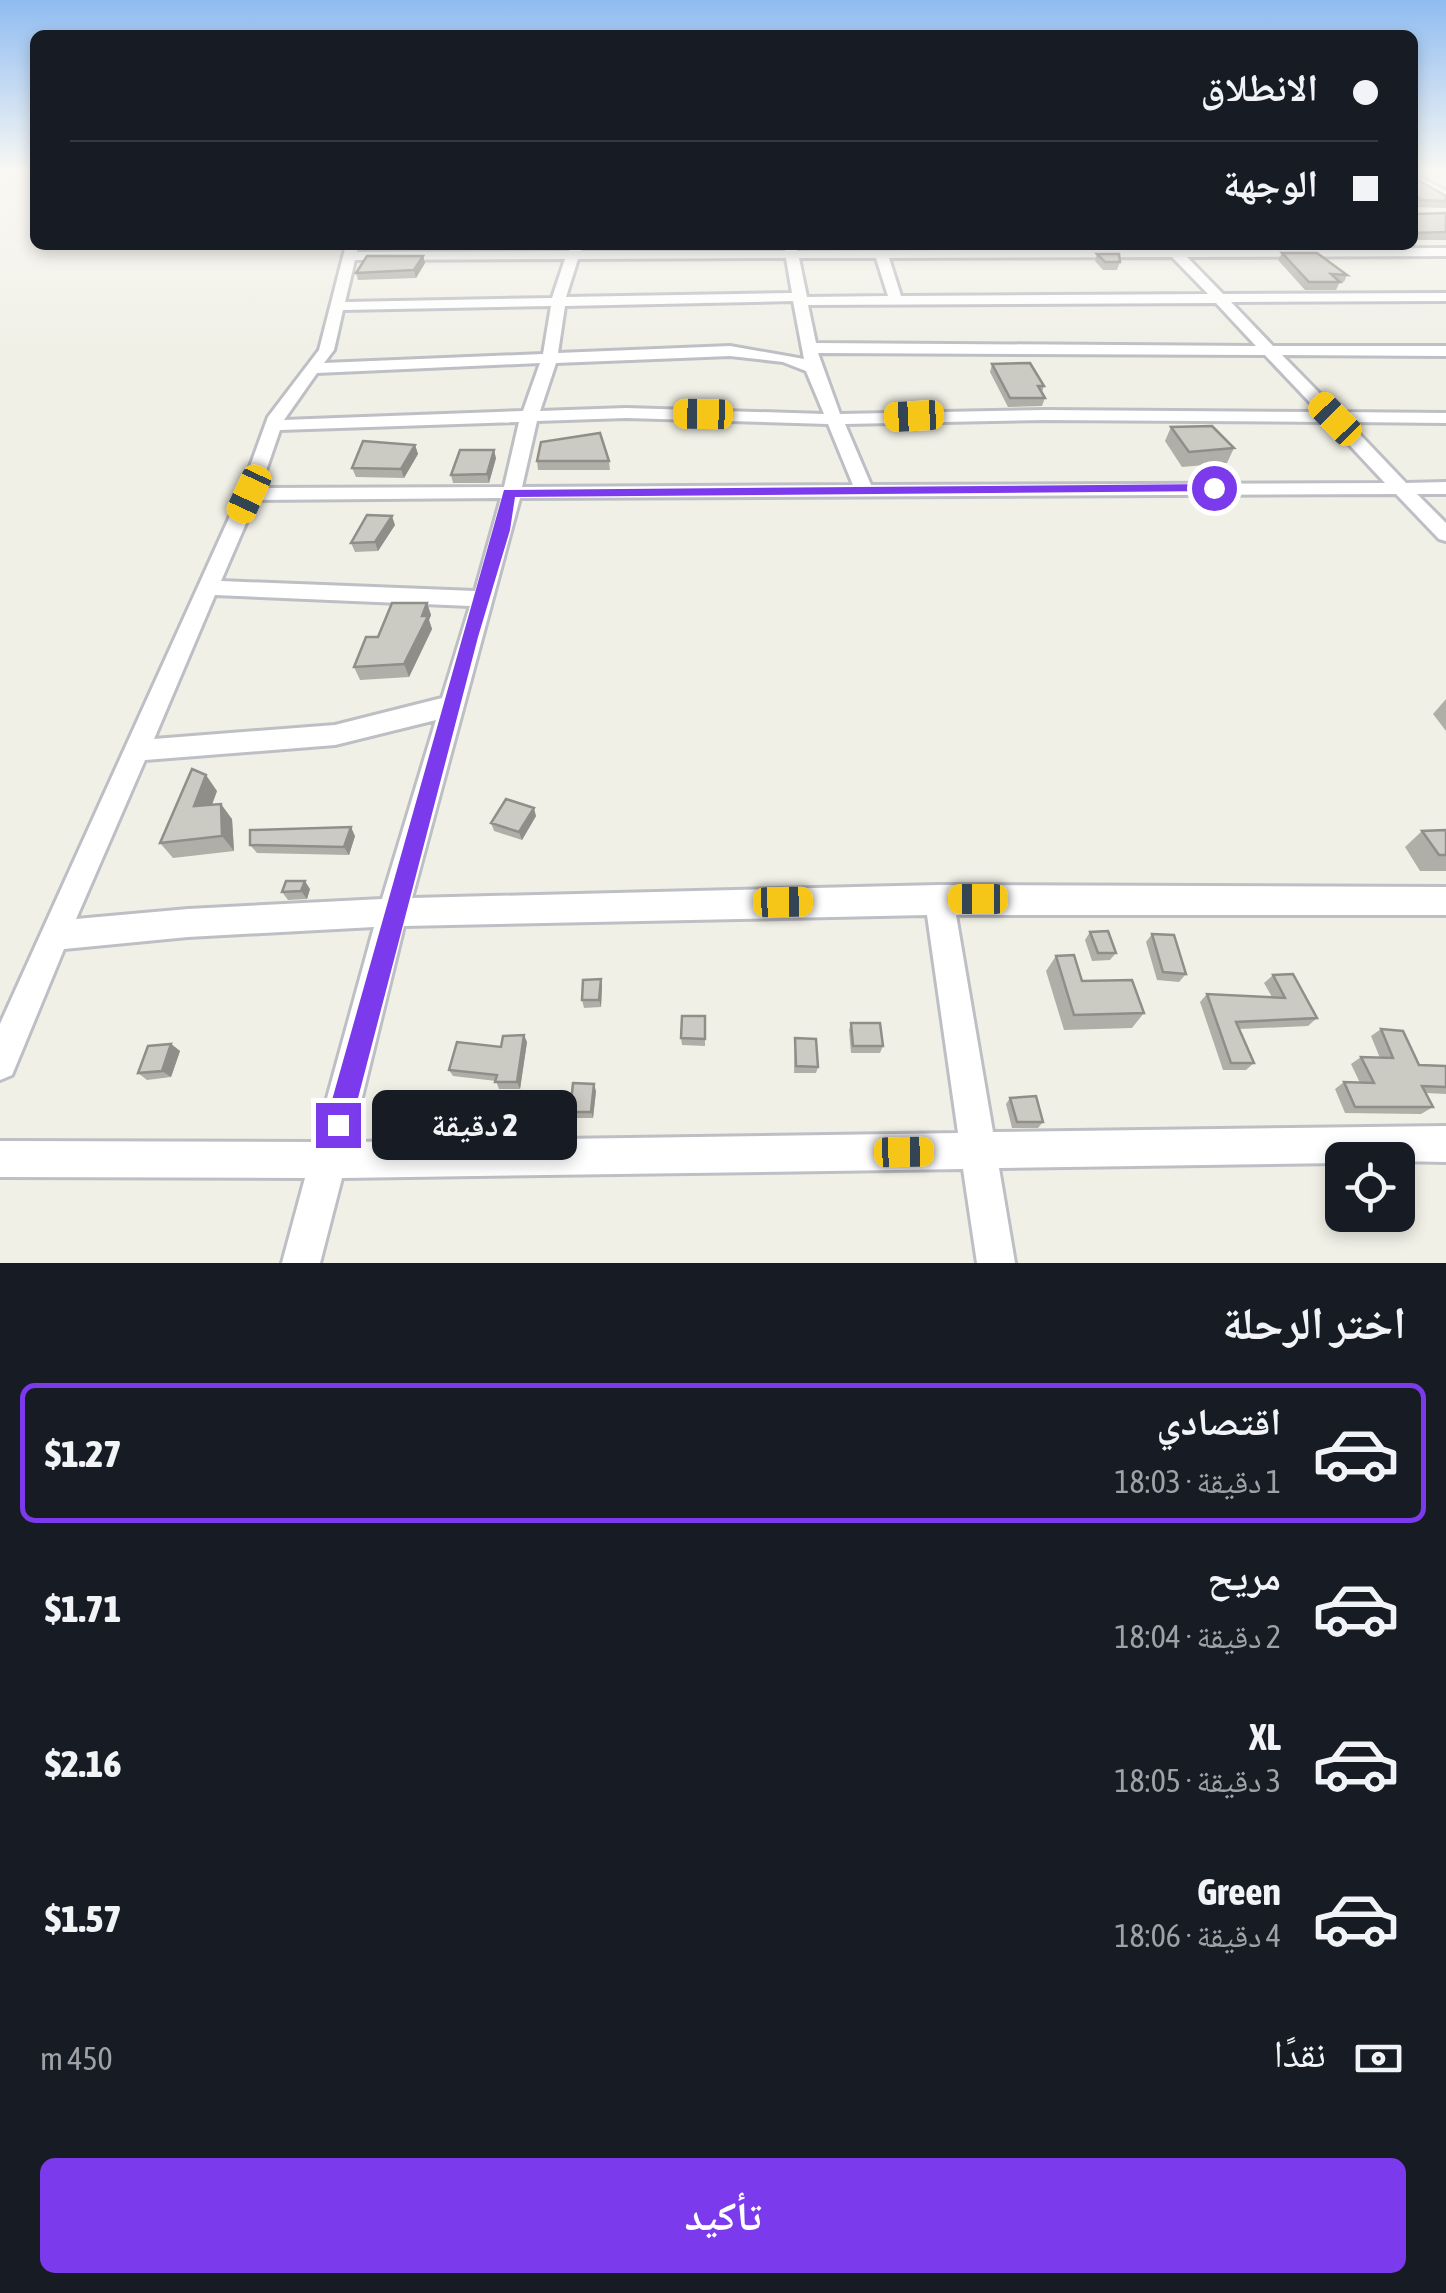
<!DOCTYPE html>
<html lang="ar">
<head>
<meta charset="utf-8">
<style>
  :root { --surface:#171b24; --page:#242831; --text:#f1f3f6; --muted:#9ea1a6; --line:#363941; --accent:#7c3aed }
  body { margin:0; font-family:"Asap Condensed","Noto Naskh Arabic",sans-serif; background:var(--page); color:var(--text); direction:rtl; height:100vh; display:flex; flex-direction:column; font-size:38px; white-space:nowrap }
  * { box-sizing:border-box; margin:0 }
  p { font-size:32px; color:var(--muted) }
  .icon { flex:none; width:55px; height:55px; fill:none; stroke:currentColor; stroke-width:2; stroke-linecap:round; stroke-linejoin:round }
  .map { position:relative; height:1263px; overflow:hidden; direction:ltr }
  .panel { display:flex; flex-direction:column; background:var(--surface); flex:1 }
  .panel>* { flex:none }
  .top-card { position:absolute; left:30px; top:30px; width:1388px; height:220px; border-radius:15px; box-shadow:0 5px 15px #0003; direction:rtl; display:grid; align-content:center; height:220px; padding:0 40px; background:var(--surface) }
  .fabs { position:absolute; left:1325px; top:1142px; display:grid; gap:20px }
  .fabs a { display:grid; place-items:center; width:90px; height:90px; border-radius:15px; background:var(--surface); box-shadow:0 5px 15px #0003; font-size:50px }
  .end { position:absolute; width:45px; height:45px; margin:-22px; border:12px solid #7c3aed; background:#fff; box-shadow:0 0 0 5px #fff }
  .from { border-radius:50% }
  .bubble { position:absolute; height:70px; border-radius:15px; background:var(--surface); box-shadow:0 5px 15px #0003; font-size:32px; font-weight:800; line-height:70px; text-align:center; direction:rtl }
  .car { position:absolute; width:30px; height:60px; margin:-30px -15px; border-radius:12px; box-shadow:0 0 8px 2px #0007; background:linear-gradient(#f5c518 24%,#345 0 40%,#f5c518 0 76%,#345 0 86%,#f5c518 0) }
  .top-card b { display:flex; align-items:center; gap:35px; height:95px; font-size:38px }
  .top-card b+b { border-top:2px solid var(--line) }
  .top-card i { width:25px; height:25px; background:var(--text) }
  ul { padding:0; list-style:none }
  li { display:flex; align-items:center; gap:30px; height:140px; margin:0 20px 15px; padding:0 20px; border:5px solid transparent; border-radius:15px }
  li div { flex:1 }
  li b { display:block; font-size:38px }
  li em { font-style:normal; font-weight:800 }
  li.selected { border-color:var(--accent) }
  li>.icon { width:90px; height:90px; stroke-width:1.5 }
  h2 { padding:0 40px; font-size:45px; line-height:120px }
  .pay { display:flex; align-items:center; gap:25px; height:110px; padding:0 40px; font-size:38px }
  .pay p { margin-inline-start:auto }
  .primary-button { display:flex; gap:20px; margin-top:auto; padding:20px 40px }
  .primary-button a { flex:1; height:115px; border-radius:15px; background:var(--accent); color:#fff; font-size:40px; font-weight:800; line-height:115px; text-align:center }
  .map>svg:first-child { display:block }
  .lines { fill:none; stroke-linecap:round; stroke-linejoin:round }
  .minor-casing { stroke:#bebfc5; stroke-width:6 }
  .minor { fill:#fff; fill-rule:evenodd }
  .wall { fill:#afafa8 }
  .shaded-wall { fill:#8f8e88 }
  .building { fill:#cccbc3; stroke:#8f8e88; stroke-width:2.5 }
  .route { fill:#7c3aed }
</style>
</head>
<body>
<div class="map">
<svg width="1446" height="1263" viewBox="0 0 1446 1263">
  <rect width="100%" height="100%" fill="#f1f0e7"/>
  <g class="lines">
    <defs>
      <path id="minor" d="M1412 173 1446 191V199L1412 181Z
        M346 245H358L357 252 569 251 572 245H584L581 251H785L784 245H796L797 251 1166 249 1172 245 1179 249 1446 248V256L1187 257 1223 294 1446 293V301L1231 302 1273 346H1446V356L1282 355 1338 412 1446 413V423L1348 422 1406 483 1446 482V494H1417L1446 523V541L1439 539 1396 494 520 498 412 898 939 885 1446 887V915H956L993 1132 1446 1126V1162L1342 1160V1163L999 1168 1015 1263H977L963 1169 342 1178 320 1263H282L305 1178 0 1177V1141L315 1142 374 927 188 937 64 949 12 1075 0 1080V1024L240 494 268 417 319 350ZM1172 257 1208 294 901 296 889 258ZM786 258 792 293 566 297 578 259ZM799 258H876L888 296 807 297ZM565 259 552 298 345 302 355 260ZM793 301 804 359 730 346 558 353 565 306ZM1216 303 1256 346 816 343 808 305ZM551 306 543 354 324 363 334 350 343 310ZM818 353 1265 355 1319 412 1045 410 840 414ZM730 356 783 362 806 371 824 414 626 408 540 411 556 363ZM540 363 523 411 284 420 317 373ZM626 418 828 424 853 485 522 487 537 421ZM1045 420 1328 422 1385 483 871 485 845 424ZM519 422 504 487 260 488 280 430ZM501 498 475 591 221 581 256 500ZM215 595 470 606 442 698 335 725 154 739ZM436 720 382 899 188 909 76 919 145 760 335 745ZM927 915 958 1133 351 1142 404 926Z"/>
    </defs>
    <use href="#minor" class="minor-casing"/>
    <use href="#minor" class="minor"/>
  </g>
  <path class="wall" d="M1412 186 1446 201V208L1413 207 1412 210Z
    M1412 211 1416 214 1446 213V240H1412Z
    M370 245H436L434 248H371Z
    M1047 245H1140L1053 246Z
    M1282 253 1347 275 1344 282H1340L1336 290H1305L1278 260Z
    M1097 254 1120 262 1117 270H1103L1095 261Z
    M423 256 425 263 416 278 358 280 356 273Z
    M992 364 1044 386 1042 392 1045 398 1042 406 1008 407 990 372Z
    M1171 427 1234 448 1227 463 1182 467 1165 441Z
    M415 445 418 454 404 478 356 477 352 468Z
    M496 458 489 483H453L451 475Z
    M537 461H609L610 470H538Z
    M395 525 378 551 355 552 351 543Z
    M427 603 431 615 429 620 432 629 409 677 360 680 354 667 378 637Z
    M1446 699V731L1433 714Z
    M217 791 212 804 232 819 234 851 173 858 160 843Z
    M536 816 522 840 494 831 491 823Z
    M1446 830V871H1420L1405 847 1422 831Z
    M355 836 349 855 257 853 250 845Z
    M310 889 307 899 288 900 282 892Z
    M1090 932 1116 953 1110 960 1092 961 1085 940Z
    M1152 934 1186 974 1179 982 1157 980 1146 942Z
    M1056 956 1082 981 1144 1013 1132 1028 1064 1030 1046 971Z
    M1273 975 1317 1018 1308 1026 1239 1029 1254 1063 1246 1070H1223L1200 1002 1207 994 1272 997 1264 983Z
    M602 986 601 1007 584 1008 582 1000Z
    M705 1016V1046L682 1045 681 1038Z
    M851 1023 883 1046 880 1053H851L849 1030Z
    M1381 1029 1419 1065 1446 1066V1094L1426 1093 1433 1107 1421 1114 1345 1113 1335 1089 1344 1082 1360 1083 1351 1064 1361 1057 1380 1058 1371 1036Z
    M795 1038 818 1067 816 1073H794Z
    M527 1042 520 1089H499L496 1081 453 1076 449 1070 501 1047Z
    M171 1044 180 1051 171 1077 147 1080 138 1073Z
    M596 1091 593 1118H572L570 1112Z
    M1010 1098 1043 1122 1038 1128H1012L1006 1104Z"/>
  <path class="shaded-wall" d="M423 256 425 263 416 278 414 270Z
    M415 445 418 454 404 478 401 469Z
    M494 450 496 458 489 483 487 474Z
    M392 516 395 525 378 551 375 542Z
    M427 603 431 615 429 620 432 629 409 677 404 664Z
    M206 775 217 791 206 821 194 806Z
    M221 804 232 819 234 851 222 836Z
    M534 808 536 816 522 840 519 832Z
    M351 827 355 836 349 855 344 847Z
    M305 881 310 889 307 899 301 891Z
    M601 979 602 986 601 1007 599 1000Z
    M524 1035 527 1042 520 1089 517 1082Z
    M171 1044 180 1051 171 1077 162 1071Z
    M594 1084 596 1091 593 1118 591 1112Z"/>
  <path class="building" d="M1416 179 1446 196V201L1416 200 1412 210V198H1420L1412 194V186Z
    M1412 211 1416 214 1446 213V232L1412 233Z
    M1282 253H1317L1347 275 1331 274 1340 282H1309Z
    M1097 254H1119L1120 262H1105Z
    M367 256H423L414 270 356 273Z
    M1030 363 1044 386H1038L1045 398H1010L992 364Z
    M1212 426 1234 448 1189 452 1171 427Z
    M600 433 609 461H537L541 442Z
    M363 441 415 445 401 469 352 468Z
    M460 450H494L487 474 451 475Z
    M367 515 392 516 375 542 351 543Z
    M392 603H427L422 616H428L404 664 354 667 366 637H378Z
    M192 769 206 775 194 806 221 804 222 836 160 843Z
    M506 799 534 808 519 832 491 823Z
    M351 827 344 847 250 845V830Z
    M1446 830V855H1439L1422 831Z
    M286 881H305L301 891 282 892Z
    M1108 931 1116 953H1098L1090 932Z
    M1152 934 1174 935 1186 974 1163 972Z
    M1074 955 1082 981 1132 980 1144 1013 1074 1015 1056 956Z
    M1293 974 1317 1018 1236 1022 1254 1063H1231L1207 994 1285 998 1273 975Z
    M601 979 599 1000H582L583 980Z
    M682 1016H705V1039L681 1038Z
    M851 1023H880L883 1046H853Z
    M1381 1029 1403 1031 1419 1065 1446 1066V1087L1422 1086 1433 1107H1355L1344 1082 1374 1083 1361 1057 1393 1058Z
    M524 1035 517 1082H495L497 1075 449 1070 457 1042 501 1047 503 1036Z
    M795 1038 816 1039 818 1067 796 1066Z
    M171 1044 162 1071 138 1073 148 1046Z
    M573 1083 594 1084 591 1112H570Z
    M1036 1096 1043 1122H1017L1010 1098Z"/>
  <linearGradient id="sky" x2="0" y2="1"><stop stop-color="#8fbcf1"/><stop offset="0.49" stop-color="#f9f8f4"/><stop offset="1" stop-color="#f9f8f4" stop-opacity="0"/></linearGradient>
  <rect width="1446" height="349" fill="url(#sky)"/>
  <path class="route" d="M1214 484 1219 485V491L515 497 510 530 478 637 351 1125 347 1134 338 1138 329 1134 325 1125 504 490Z"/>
</svg>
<div class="fabs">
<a><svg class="icon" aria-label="locate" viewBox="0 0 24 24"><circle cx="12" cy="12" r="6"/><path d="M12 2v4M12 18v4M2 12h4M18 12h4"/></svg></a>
</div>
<i class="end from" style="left:1214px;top:488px"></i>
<i class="end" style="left:338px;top:1125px"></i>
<div class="bubble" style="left:372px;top:1090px;width:205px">2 دقيقة</div>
<i class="car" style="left:703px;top:414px;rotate:271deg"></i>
<i class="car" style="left:914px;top:416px;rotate:267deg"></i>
<i class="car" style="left:1335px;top:419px;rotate:316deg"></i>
<i class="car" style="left:249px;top:494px;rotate:205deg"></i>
<i class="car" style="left:978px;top:899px;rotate:270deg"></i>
<i class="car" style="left:783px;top:902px;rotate:89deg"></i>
<i class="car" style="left:904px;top:1152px;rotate:89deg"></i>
<div class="top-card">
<b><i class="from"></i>الانطلاق</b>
<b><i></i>الوجهة</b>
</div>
</div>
<section class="panel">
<h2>اختر الرحلة</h2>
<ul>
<li class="selected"><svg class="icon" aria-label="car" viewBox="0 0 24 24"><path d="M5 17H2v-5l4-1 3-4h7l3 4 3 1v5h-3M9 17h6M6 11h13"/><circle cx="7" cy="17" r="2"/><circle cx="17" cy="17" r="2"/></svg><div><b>اقتصادي</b><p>1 دقيقة · 18:03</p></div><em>$1.27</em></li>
<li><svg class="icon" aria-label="car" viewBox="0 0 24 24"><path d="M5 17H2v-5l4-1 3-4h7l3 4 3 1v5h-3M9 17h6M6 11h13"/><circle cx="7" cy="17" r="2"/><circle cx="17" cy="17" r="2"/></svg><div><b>مريح</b><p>2 دقيقة · 18:04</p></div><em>$1.71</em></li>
<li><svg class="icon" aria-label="car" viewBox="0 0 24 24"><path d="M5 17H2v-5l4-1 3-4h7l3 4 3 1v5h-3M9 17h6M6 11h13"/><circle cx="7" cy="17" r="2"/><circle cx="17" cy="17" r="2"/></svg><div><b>XL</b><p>3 دقيقة · 18:05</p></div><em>$2.16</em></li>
<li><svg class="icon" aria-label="car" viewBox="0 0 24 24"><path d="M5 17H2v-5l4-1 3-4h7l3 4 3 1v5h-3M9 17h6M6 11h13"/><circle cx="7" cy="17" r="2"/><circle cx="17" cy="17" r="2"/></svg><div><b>Green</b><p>4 دقيقة · 18:06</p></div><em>$1.57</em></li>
</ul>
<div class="pay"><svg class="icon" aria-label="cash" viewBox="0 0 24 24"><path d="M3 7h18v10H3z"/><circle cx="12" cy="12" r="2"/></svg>نقدًا<p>450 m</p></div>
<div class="primary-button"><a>تأكيد</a></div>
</section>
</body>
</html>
